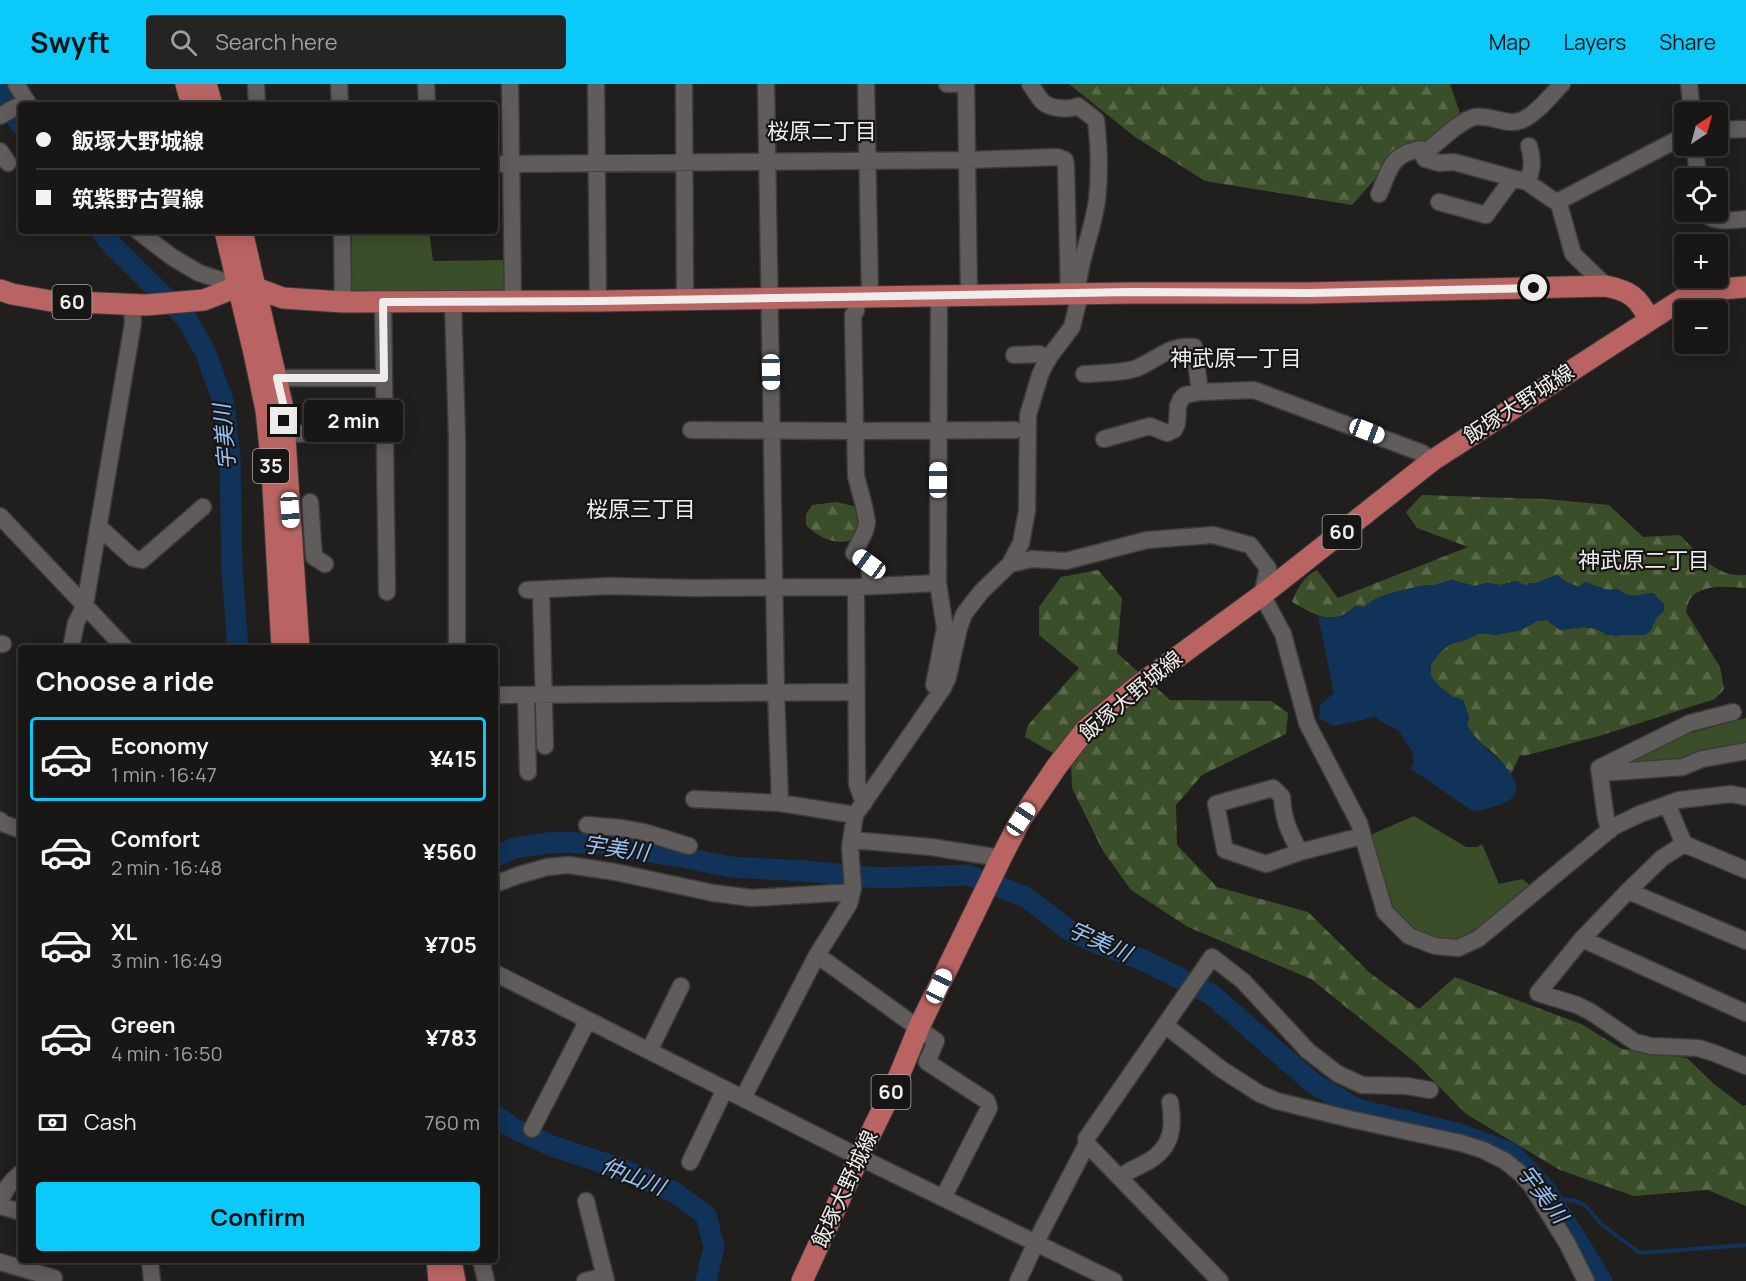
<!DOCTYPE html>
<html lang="en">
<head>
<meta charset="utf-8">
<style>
  :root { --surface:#191716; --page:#262423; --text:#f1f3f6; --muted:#9f9fa1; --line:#373635; --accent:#0bcafa }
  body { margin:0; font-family:Manrope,"Noto Sans JP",sans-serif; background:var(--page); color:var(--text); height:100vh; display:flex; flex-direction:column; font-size:22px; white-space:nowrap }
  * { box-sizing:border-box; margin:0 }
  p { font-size:20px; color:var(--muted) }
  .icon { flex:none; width:33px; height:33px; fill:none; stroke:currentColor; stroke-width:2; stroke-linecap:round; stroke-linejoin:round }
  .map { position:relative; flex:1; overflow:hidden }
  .details { position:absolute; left:18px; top:561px; width:480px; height:618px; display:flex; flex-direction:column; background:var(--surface); border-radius:6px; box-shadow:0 3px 15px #0003,0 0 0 2px var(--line) }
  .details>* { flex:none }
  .top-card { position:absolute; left:18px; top:18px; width:480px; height:132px; border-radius:6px; box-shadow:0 3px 15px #0003,0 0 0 2px var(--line); display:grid; align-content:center; height:132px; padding:0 18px; background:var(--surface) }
  .needle { width:39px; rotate:36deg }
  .buttons { position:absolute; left:1674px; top:18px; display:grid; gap:12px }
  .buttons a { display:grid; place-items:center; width:54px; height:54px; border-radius:6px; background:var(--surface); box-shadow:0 3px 15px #0003,0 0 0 2px var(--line); font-size:30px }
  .end { position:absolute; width:27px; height:27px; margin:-14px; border:8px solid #efedec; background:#111; box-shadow:0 0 0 3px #111 }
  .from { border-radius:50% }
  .bubble { position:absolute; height:42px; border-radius:6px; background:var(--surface); box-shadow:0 3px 15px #0003,0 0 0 2px var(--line); font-size:20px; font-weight:700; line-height:42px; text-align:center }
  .car { position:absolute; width:18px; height:36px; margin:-18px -9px; border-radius:8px; box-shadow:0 0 4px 2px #0007; background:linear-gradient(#fff 24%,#345 0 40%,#fff 0 76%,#345 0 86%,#fff 0) }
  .top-card b { display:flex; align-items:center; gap:21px; height:57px; font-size:22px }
  .top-card b+b { border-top:2px solid var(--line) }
  .top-card i { width:15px; height:15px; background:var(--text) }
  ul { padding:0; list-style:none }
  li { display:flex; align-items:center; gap:18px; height:84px; margin:0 12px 9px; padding:0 6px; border:3px solid transparent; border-radius:6px }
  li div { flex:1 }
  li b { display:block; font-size:22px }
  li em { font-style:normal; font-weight:700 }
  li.on { border-color:var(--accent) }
  li>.icon { width:54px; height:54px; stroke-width:1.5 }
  h2 { padding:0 18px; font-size:27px; line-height:72px }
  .pay { display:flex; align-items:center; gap:15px; height:66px; padding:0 18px; font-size:22px }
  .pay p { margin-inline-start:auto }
  .button { display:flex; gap:12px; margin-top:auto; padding:12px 18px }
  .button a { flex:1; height:69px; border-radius:6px; background:var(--accent); color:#111; font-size:24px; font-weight:700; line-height:69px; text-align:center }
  header { display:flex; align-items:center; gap:36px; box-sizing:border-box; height:84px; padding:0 30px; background:var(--accent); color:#111 }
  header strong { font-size:28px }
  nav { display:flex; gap:33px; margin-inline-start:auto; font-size:21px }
  .search { width:420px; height:54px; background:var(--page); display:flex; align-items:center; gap:15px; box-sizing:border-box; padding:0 21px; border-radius:6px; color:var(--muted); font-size:22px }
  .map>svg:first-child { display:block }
  .forest { fill:url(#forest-firs) }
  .park { fill:#3b4e2a }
  .water { fill:#11335a }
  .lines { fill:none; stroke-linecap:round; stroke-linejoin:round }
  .stream { stroke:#11335a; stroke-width:4 }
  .river { stroke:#11335a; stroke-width:21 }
  .minor-casing { stroke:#3d3b3a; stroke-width:19 }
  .major-casing { stroke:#3d3b3a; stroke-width:23 }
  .minor { stroke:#5f5c5b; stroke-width:16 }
  .major { stroke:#b96462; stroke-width:21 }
  .route { stroke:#efedec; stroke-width:8 }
  .labels { text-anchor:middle; stroke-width:4.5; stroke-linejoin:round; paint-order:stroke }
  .shield { fill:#181615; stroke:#aeacac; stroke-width:1.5 }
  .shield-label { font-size:20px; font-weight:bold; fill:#efedec }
  .street-label { font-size:21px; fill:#efedec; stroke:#181615 }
  .neighbourhood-label { font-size:22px; fill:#efedec; stroke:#181615 }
  .water-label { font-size:22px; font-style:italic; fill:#97c2f6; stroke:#181615 }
</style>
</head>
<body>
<header>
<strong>Swyft</strong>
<div class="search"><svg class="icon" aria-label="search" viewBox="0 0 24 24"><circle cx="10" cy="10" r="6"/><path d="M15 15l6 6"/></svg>Search here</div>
<nav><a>Map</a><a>Layers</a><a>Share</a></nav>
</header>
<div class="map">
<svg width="1746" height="1197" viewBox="0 0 1746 1197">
  <defs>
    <pattern id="forest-firs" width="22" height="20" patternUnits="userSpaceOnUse" patternTransform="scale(1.5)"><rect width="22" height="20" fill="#3b4e2a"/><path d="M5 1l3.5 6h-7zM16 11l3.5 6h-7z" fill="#586849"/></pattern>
  </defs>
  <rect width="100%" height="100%" fill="#211f1e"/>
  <path class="forest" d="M1069 0H1450L1460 29 1426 62 1392 76 1352 121 1205 97 1135 53Z
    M1422 411 1545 415 1609 421 1643 453 1680 451C1700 471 1716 494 1746 491V504C1729 503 1703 499 1691 514 1688 517 1687 523 1686 528L1720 583 1724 605 1715 615 1599 652 1524 672 1520 671 1511 690C1506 683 1497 672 1491 667 1481 660 1473 652 1467 641L1469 633 1463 616 1453 613 1440 603 1431 593V580L1440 568 1450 560 1465 556 1480 549 1495 551 1521 546 1537 537 1547 536 1560 546 1583 543 1598 545 1615 552 1627 550 1664 520 1653 509C1637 510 1631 517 1618 505L1607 506 1585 498 1579 503 1564 497 1557 491 1536 499H1530L1526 502 1516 497 1501 501 1486 499 1474 502 1452 496 1434 501 1420 502 1388 510 1375 515 1364 523 1355 522C1333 544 1314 530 1292 518 1297 505 1304 492 1317 486L1338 514 1468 463 1417 444 1406 428Z
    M836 418 858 423 862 438 852 456C835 462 818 453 806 441V430L812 421Z
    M1098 486 1122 514 1117 569 1170 616 1271 617 1288 629 1286 650 1202 691 1176 721 1177 761 1217 803 1308 828 1370 889 1419 925 1455 893 1581 940 1622 965 1687 974 1714 1000 1743 1022 1746 1021V1122L1708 1106 1634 1112 1560 1086 1466 1030 1416 979 1311 895 1188 843 1131 806 1103 767 1072 704 1071 679 1025 653 1028 641 1079 584 1039 551V523L1061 493Z"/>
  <path class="park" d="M352 147H429L433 177 506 176V209L350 212Z
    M1746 634V664L1679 679 1606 686 1683 651Z
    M1414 732 1466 763H1477L1482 760 1499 800 1522 795 1531 802 1475 850 1453 857 1423 854 1391 829 1368 752Z"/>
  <path class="water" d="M1557 491 1564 497 1579 503 1585 498 1607 506 1618 505C1631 516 1637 510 1653 509L1664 520V527L1657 533 1650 548 1644 551H1606C1591 539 1578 544 1560 546L1547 536 1537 537 1521 546 1495 551 1480 549 1465 556 1450 560 1440 568 1431 580V592L1440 603 1453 613 1463 616 1469 633 1467 641C1472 650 1478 657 1485 663 1497 675 1534 703 1506 718 1497 723 1484 725 1474 728L1411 685 1414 678 1412 667 1398 646 1381 638 1376 633 1334 642 1319 634 1320 621 1334 609 1318 532C1335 534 1342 536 1355 522L1364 523 1375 515 1388 510 1420 502 1434 501 1452 496 1474 502 1486 499 1501 501 1516 497 1526 502 1530 499H1536Z"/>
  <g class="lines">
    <path class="stream" d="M1551 1115 1574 1116 1586 1122 1601 1140 1640 1169 1746 1161"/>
    <path class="river" d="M0 9 21 41
      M101 147 113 162 186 234 205 267 224 320 230 376 232 485 238 564
      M495 773 514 764 556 758 601 760 681 773 731 783 805 787 878 794 967 791 1026 813 1070 847 1099 860 1141 875 1211 910 1313 999 1357 1025 1460 1050 1511 1069 1545 1105 1602 1197
      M495 1031 513 1044 552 1062 619 1084 672 1107 706 1131 714 1163 706 1197"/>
    <defs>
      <path id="minor" d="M16 0 29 21
        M256 0 257 21
        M339 0 340 21
        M426 0 427 21
        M510 0 513 217
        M596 0 598 217
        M684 0 685 215
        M766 0 776 608 780 719 855 731
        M866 0 870 212
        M947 0H966L969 211
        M1030 0C1040 13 1040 22 1059 24 1066 25 1071 25 1078 22L1096 36C1099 62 1100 89 1097 116 1093 147 1079 176 1077 208
        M1689 0 1692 28
        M0 32 27 17
        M1718 46 1746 45
        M1695 62 1698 94
        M0 67 8 79
        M1423 70C1437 60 1458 37 1475 33 1488 31 1500 38 1512 38 1530 39 1550 12 1562 0
        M495 80 968 76 1057 73 1065 76 1066 83 1069 211
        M1527 98C1533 86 1533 74 1529 62
        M1379 110C1390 85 1390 71 1420 65L1425 75 1440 79 1454 78 1527 98 1559 120 1573 170 1606 202
        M1439 118 1486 131 1513 94
        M1557 118 1684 52
        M1703 128C1713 140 1731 136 1746 135
        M138 147 172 173 199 189 239 202
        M342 147 343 218
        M939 211 938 499 945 544 934 601 943 604
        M856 212V227L853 231 856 392 864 422 867 438 865 447 854 469 869 480 871 502
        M383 218 387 508
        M453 218 457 355V564
        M1014 271 1039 270 1048 276
        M1084 290C1098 289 1125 289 1137 284 1157 276 1169 260 1194 263L1200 308
        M277 294H384
        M691 346 855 347 1015 346
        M285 350 385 348
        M1104 355 1150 342 1167 349 1174 346 1177 340 1178 322 1181 315 1185 311 1200 308 1254 306 1422 369 1433 376
        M310 418 314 473 325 480
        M0 432 125 564
        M98 442 133 474 142 476 203 423
        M1010 480 1032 475 1066 477 1147 456 1213 451 1250 461 1268 484 1262 511 1283 550 1307 639 1359 739 1385 828 1409 852 1435 862 1458 864 1478 855 1613 743 1640 730 1679 716 1731 710 1746 713
        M856 503 857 700 864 719
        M527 506 610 502 692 504 856 503 938 499
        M541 506 545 662
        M0 560H3
        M71 564 76 539 85 521 133 239 132 221
        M495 611 856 608
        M526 612 528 688
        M1600 689 1683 683 1702 675 1746 667
        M1273 704 1282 713C1283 735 1289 748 1300 768L1266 780 1225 766 1216 720Z
        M694 715 780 719
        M1667 720 1684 760 1746 786
        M0 736 2 739 21 746
        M587 741 622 744 644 748 689 762
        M1610 746 1606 735 1599 684 1690 639 1733 628
        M852 756 931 763 1001 774
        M1684 760 1662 774 1628 807 1582 855 1538 909 1577 921 1591 928 1635 958 1651 962 1698 964 1714 969 1746 982
        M1300 768 1362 752
        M495 800 519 791 547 783 569 781 615 788 713 809 752 814 852 808
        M1628 807 1746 857
        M1582 855 1746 929
        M817 871 936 957 927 978 987 1017 989 1024 943 1114
        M495 889 859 1073 1114 1197
        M1165 941 1221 985 1260 1010 1277 1017 1350 1035 1461 1059 1483 1066 1505 1077 1521 1090 1531 1101 1567 1159 1586 1197
        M649 967 681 902
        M743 1014 817 871 849 820 853 804 850 763 855 731 943 604 948 593 959 544 964 530 981 508 1010 480 1021 459 1027 427 1028 331 1040 291 1047 276 1072 243 1080 210
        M532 1045 588 936
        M1087 1060 1220 1197
        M690 1078 725 1005
        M1120 1094C1128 1086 1139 1083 1149 1077 1173 1062 1174 1043 1170 1018
        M586 1117 606 1197
        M0 1120C4 1106 10 1098 21 1089
        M0 1122 21 1128
        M150 1176 152 1197
        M481 1176 486 1197
        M0 1178 54 1194
        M585 1197 605 1192
        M1018 1197 1042 1146 1087 1060 1086 1055 1212 873 1243 897 1308 967 1338 990 1362 1001 1407 1002 1430 1006"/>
      <path id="major" d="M186 0 192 21
        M206 0 212 21
        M225 147 254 269 266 326 272 385 282 564
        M242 147 283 324 299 564
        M0 206 12 210 51 217 146 221 204 216 239 202 256 204 283 214 343 218 598 217 1131 209H1309L1606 202C1630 207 1638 213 1649 235
        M437 1176 439 1197
        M451 1176 455 1197
        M802 1197 859 1073 899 992 919 943 1001 774 1021 735 1057 682 1086 645 1135 604 1262 511 1433 376 1695 207 1746 203"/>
    </defs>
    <use href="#minor" class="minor-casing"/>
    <use href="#major" class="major-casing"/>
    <use href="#minor" class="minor"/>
    <use href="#major" class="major"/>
  </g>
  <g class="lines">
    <path class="route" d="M284 337V324L277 294H384L383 218 598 217 1131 208 1309 209 1534 204"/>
  </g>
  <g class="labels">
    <g class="shield">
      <rect x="52.5" y="201" width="39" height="34" rx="4.5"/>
      <rect x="253" y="365" width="36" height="34" rx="4.5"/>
      <rect x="1322.5" y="431" width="39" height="34" rx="4.5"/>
      <rect x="871.5" y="991" width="39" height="34" rx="4.5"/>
    </g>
    <g class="shield-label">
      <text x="72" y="225">60</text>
      <text x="271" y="389">35</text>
      <text x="1342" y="455">60</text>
      <text x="891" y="1015">60</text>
    </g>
    <g class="street-label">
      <text transform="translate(1519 320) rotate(-33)" y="7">飯塚大野城線</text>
      <text transform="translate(1131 612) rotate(-40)" y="7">飯塚大野城線</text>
      <text transform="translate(845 1105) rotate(-65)" y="7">飯塚大野城線</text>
    </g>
    <g class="neighbourhood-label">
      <text x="822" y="55">桜原二丁目</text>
      <text x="1236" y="282">神武原一丁目</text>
      <text x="641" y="433">桜原三丁目</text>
      <text x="1644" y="484">神武原二丁目</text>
    </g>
    <g class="water-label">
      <text transform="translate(224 353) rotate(-95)" y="8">宇美川</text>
      <text transform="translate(616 764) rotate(8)" y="8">宇美川</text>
      <text transform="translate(1100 857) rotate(24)" y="8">宇美川</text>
      <text transform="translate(633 1092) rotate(21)" y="8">仲山川</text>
      <text transform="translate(1543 1110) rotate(53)" y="8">宇美川</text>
    </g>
  </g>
</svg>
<div class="buttons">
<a><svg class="needle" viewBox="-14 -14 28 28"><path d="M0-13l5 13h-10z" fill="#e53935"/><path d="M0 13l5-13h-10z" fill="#9f9fa1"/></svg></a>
<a><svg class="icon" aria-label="locate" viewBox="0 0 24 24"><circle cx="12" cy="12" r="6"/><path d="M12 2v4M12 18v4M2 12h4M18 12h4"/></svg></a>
<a>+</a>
<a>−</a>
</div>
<i class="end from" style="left:1534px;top:204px"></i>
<i class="end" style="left:284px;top:337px"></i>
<div class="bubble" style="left:304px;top:316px;width:99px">2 min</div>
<i class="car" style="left:771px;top:288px;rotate:179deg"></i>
<i class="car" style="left:1367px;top:347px;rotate:111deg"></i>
<i class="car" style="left:938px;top:396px;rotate:0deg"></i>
<i class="car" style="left:290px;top:426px;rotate:176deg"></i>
<i class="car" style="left:869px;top:480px;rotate:306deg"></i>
<i class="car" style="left:1021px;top:735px;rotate:34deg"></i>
<i class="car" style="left:939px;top:902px;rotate:25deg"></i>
<div class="top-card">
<b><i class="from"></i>飯塚大野城線</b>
<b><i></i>筑紫野古賀線</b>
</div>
<section class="details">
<h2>Choose a ride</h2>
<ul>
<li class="on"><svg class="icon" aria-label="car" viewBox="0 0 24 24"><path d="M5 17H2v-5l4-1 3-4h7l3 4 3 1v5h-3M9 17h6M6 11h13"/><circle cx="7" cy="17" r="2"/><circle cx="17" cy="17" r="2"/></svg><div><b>Economy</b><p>1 min · 16:47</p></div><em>¥415</em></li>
<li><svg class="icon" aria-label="car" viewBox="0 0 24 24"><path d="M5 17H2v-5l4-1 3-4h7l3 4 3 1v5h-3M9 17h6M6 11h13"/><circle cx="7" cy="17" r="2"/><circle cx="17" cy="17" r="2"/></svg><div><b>Comfort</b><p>2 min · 16:48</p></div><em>¥560</em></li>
<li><svg class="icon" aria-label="car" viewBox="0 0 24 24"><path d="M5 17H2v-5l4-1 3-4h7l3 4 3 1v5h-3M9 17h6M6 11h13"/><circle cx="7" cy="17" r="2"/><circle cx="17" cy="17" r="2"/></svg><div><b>XL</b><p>3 min · 16:49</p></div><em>¥705</em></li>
<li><svg class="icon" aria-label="car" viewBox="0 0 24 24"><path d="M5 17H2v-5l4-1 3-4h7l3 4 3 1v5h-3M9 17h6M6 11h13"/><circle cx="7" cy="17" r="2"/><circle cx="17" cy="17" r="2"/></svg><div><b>Green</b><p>4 min · 16:50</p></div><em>¥783</em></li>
</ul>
<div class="pay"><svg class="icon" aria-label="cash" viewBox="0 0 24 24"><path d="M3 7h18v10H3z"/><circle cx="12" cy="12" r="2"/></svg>Cash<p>760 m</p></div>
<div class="button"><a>Confirm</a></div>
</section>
</div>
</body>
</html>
